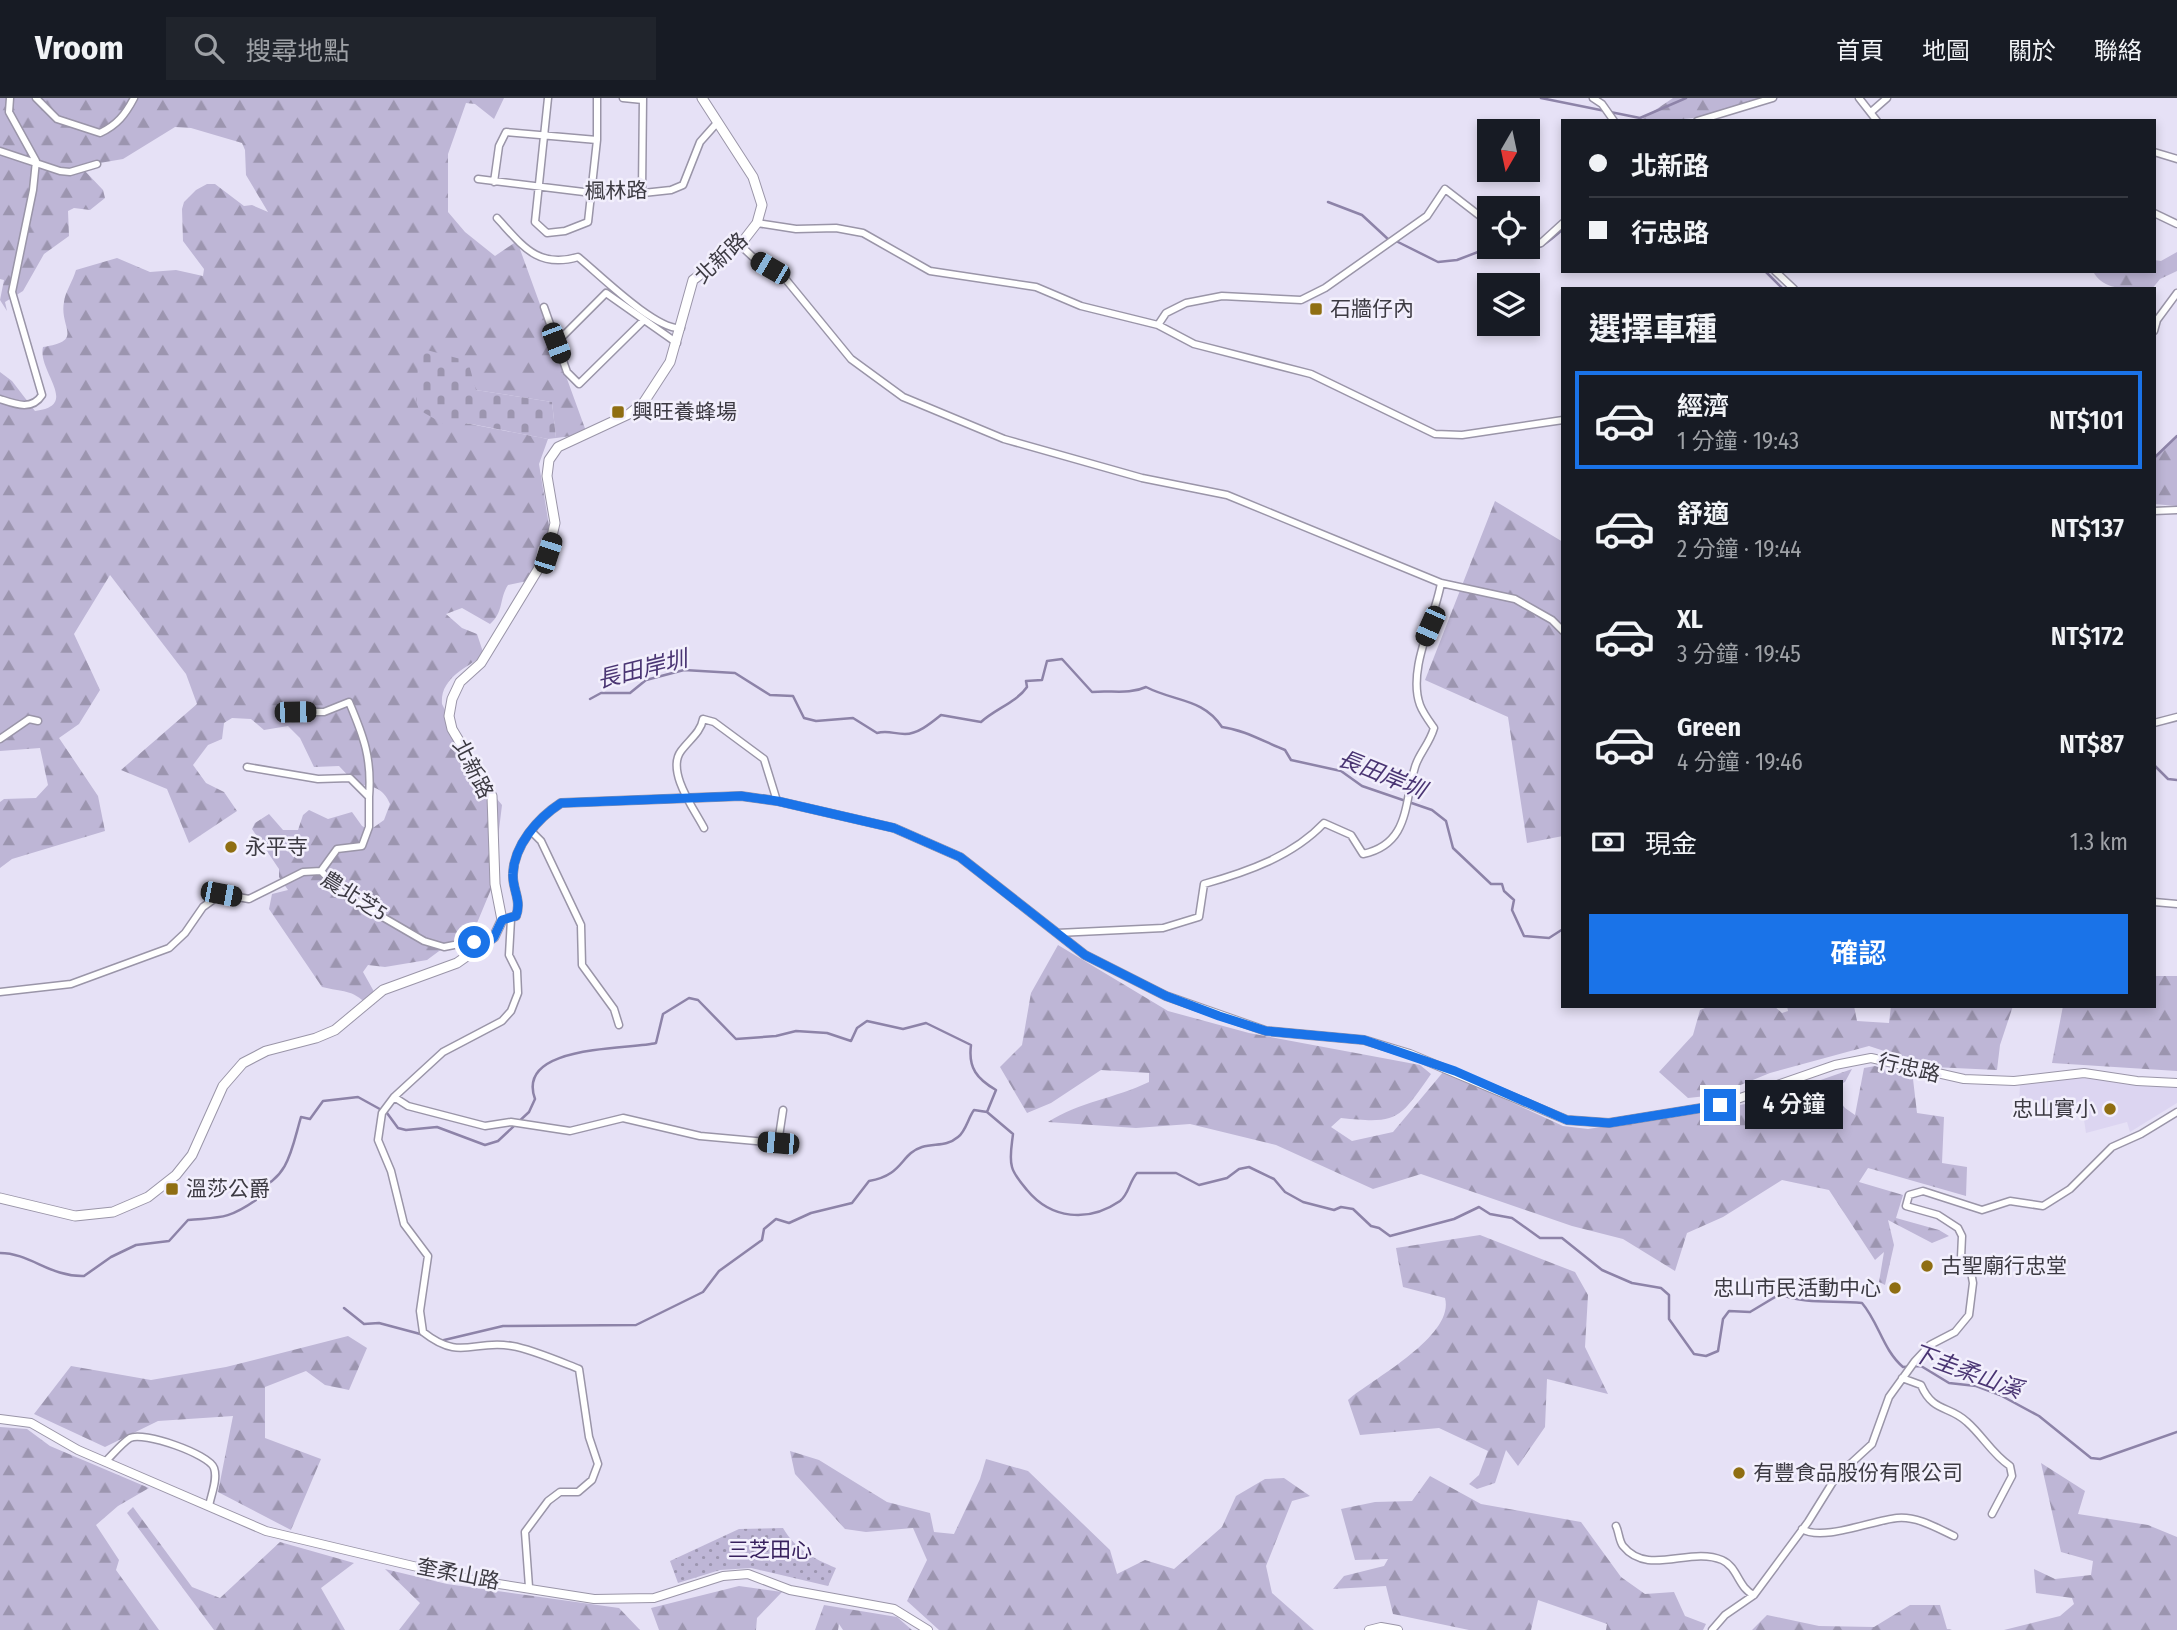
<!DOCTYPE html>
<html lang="zh-TW">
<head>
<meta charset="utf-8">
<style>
  :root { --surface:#171b24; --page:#20242c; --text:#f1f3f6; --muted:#9ea1a6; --line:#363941; --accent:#1a73e8 }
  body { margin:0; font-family:"Fira Sans Condensed","Noto Sans TC",sans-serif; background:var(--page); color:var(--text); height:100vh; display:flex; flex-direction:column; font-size:26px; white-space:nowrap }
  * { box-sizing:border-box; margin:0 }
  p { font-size:23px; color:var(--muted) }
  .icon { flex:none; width:38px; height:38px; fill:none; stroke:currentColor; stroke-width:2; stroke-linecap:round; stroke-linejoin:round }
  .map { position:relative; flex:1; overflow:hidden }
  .sheet { position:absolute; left:1561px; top:189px; width:595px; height:721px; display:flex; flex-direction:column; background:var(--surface); border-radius:0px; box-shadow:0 4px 10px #0003 }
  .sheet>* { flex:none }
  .banner { position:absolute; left:1561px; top:21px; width:595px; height:154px; border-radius:0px; box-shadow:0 4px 10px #0003; display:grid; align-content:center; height:154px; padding:0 28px; background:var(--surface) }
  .needle { width:46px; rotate:189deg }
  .buttons { position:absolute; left:1477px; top:21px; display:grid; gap:14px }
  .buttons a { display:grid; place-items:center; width:63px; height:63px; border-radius:0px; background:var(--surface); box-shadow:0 4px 10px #0003; font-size:35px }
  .end { position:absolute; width:32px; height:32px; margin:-16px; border:9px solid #1a73e8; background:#fff; box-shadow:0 0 0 4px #fff }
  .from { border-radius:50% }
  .bubble { position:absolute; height:49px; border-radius:0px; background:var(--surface); box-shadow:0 4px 10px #0003; font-size:23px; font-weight:600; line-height:49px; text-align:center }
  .car { position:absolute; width:21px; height:42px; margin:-21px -10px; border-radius:9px; box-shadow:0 0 5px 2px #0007; background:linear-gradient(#222 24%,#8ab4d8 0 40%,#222 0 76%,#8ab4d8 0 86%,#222 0) }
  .banner b { display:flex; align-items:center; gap:24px; height:66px; font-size:26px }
  .banner b+b { border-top:2px solid var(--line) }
  .banner i { width:18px; height:18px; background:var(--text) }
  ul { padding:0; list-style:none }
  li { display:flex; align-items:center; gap:21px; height:98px; margin:0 14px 10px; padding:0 14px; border:4px solid transparent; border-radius:0px }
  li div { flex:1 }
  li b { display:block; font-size:26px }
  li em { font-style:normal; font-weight:600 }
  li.current { border-color:var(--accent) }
  li>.icon { width:63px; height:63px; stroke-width:1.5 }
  h2 { padding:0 28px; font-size:32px; line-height:84px }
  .pay { display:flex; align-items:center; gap:18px; height:77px; padding:0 28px; font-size:26px }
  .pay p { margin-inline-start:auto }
  .button { display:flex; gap:14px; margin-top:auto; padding:14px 28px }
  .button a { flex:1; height:80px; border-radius:0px; background:var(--accent); color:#fff; font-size:28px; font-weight:600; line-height:80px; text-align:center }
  header { display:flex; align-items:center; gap:42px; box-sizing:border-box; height:98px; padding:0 35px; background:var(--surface); border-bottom:2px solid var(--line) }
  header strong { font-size:33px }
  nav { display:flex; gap:38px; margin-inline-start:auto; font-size:24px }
  .search { width:490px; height:63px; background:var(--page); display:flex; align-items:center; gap:18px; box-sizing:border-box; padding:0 24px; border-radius:0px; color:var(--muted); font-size:26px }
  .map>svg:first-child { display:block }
  .built { fill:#dcd5f1 }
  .forest { fill:url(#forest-firs) }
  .cemetery { fill:url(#cemetery-stones) }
  .park { fill:url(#park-dots) }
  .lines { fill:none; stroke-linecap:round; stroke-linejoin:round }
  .stream { stroke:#8d83a8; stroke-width:2.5 }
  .minor-casing { stroke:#9a95a8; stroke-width:9 }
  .tertiary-casing { stroke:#9a95a8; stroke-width:10 }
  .secondary-casing { stroke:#9a95a8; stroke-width:11 }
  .minor { stroke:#fff; stroke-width:6 }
  .tertiary { stroke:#fff; stroke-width:8 }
  .secondary { stroke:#fff; stroke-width:9 }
  .route { stroke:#1a73e8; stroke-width:9 }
  .poi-dot { fill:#8f6e12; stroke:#f2effc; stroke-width:2.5 }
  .labels { text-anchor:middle; stroke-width:5; stroke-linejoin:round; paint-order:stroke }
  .street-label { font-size:21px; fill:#3c3a42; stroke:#f2effc }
  .poi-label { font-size:21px; fill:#3c3a42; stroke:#f2effc; text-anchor:start }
  .park-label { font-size:21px; fill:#37215d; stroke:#f2effc }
  .water-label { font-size:23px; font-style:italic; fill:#4a3573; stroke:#f2effc }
</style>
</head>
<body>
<header>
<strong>Vroom</strong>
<div class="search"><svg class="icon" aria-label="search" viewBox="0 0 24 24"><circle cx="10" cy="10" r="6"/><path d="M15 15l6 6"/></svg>搜尋地點</div>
<nav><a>首頁</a><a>地圖</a><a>關於</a><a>聯絡</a></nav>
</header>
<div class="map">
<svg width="2177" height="1532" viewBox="0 0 2177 1532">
  <defs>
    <pattern id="forest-firs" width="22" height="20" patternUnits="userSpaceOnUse" patternTransform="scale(1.75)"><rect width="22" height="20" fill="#beb6d6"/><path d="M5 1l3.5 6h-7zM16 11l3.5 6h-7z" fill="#9c95af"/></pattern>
    <pattern id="cemetery-stones" width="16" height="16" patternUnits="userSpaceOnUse" patternTransform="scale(1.75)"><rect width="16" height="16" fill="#beb6d6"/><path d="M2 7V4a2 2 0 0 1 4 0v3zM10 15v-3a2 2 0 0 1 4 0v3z" fill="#9c95af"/></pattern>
    <pattern id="park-dots" width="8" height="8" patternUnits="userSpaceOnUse" patternTransform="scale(1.75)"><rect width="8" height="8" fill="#beb6d6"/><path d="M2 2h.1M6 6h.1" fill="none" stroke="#9c95af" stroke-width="1.8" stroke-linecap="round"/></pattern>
  </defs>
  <rect width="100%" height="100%" fill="#e6e1f6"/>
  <path class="built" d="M2083 980 2177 990V1005L2130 1034 2127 1024 2086 1035 2083 1015 2019 1007 2020 986Z"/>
  <path class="forest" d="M0 0H504L494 21 475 6 466 5 448 56V114L465 134 495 158 517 143 587 336 556 340 552 304 476 292 465 325 548 341 539 366 551 440 538 449 532 482 508 487C499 501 504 514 490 526L462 510 446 516 462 530 477 536 484 557C466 570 440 580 442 606L478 678 502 707 492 789 477 825 427 862 385 869 368 867 363 874 377 899 374 907H367C353 891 342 894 322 889L269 811 272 796 288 792 279 779V771L252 731 255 725 269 716 283 732H298L303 717 309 712 328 721 352 714 362 728 370 732 384 722 390 706C383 689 372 688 356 686L339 668 314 669 300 640 288 628 264 632 251 621 232 620 224 625 222 641 208 647 193 667 206 685 224 694 237 713 189 745 167 691 121 672 197 606 186 576 110 477 74 536 100 592 79 626 59 640 98 698 105 733 12 761 0 770V704L4 701 36 700 48 687 40 650 0 653V274L12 283 35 313C81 308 37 273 43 249 85 243 59 230 64 204 65 194 73 183 76 172L117 160 150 174 176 172 203 178 204 171 183 143 182 111 184 104 196 92 207 86H215L244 108 252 107 268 114 246 77 245 52 242 45 191 30 175 29 123 61 88 67 85 73 103 92 105 100 90 112 74 110 68 113 69 138 44 156 23 193 5 204 7 213 0 202 4 182 0 181Z
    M1673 0H1763C1733 19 1675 23 1639 23Z
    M2177 154V173L2160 181 2152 191C2132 191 2103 194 2093 173H2154V162L2161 163Z
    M2177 337V408L2154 406V359Z
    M1495 403 1563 444V738L1527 745 1508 619 1425 582Z
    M1058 847 1168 913 1249 935 1420 967 1431 976C1399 1022 1398 1026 1341 1020L1331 1029 1352 1043 1393 1034 1444 973 1563 1028 1588 1031 1758 1004 1852 971 1845 984 1831 991 1845 1010 1855 1017 1864 970 1875 968 1913 981 1917 1015 1944 1019 1942 1065 1967 1069 1966 1098 1868 1070 1859 1084 1903 1097 1896 1120 1939 1132 1949 1138 1932 1145 1888 1122 1894 1147 1885 1187 1879 1184 1884 1154 1875 1162 1829 1092 1782 1082 1723 1119 1687 1135 1675 1173 1623 1141 1572 1128 1421 1076 1373 1091 1276 1047 1190 1026 1136 1030 1048 1024C1079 1004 1116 1000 1149 984V975L1101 972 1051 1005 1027 1015 1000 969 1022 947 1031 895Z
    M2154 878H2177V973L2052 965 2063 908H2154Z
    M1710 908H1774L1782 915 1788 913 1787 908H1854L1857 923 1889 925 1891 908H2013L2000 947 1997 972 1933 969 1869 948 1770 975 1716 997 1688 1000 1659 974 1693 937 1700 912Z
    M1480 1137 1575 1174 1588 1197 1585 1249 1608 1296 1547 1281 1545 1329 1518 1368 1506 1352 1495 1385 1477 1391 1469 1386 1479 1377 1488 1353 1439 1330 1360 1337 1348 1302C1374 1280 1455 1238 1445 1200L1403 1189 1396 1150Z
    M348 1238 367 1250 349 1292 325 1287 306 1273 265 1289V1340L321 1361 291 1432 218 1394 233 1318 158 1323 105 1349 34 1316 71 1268 151 1282 226 1269Z
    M0 1329 27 1331 50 1348 149 1390 118 1408 96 1427 119 1462 116 1472 159 1532H0Z
    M790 1353 819 1362 887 1404 930 1415 934 1434 954 1436 980 1381 986 1361 1028 1373 1110 1452 1117 1476 1145 1462 1174 1471 1222 1429 1236 1398 1265 1381 1284 1380 1310 1398 1292 1403 1266 1468 1272 1495 1314 1532H939L907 1503 927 1462 913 1430 866 1434 845 1431 795 1376Z
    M2041 1365 2085 1393 2078 1416 2148 1427 2177 1439V1532H2004L2060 1518 2074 1506 2072 1500 2036 1495 2034 1471 2055 1481 2091 1477 2093 1463 2061 1454Z
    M1430 1378 1481 1406 1581 1424 1621 1479 1645 1496 1674 1494 1685 1518 1706 1526 1703 1532H1606L1607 1526 1538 1502 1531 1532H1469L1393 1516 1386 1488 1333 1491 1344 1478 1384 1468 1388 1461 1355 1462 1341 1411 1375 1404 1412 1403Z
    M133 1409 192 1489 220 1500 280 1444 354 1465 321 1490 345 1532H214L127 1415Z
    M385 1471 447 1486 619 1510 640 1532H399L420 1505Z
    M739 1488 782 1494 757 1520 756 1532H659L651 1510Z
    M824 1507 897 1519 912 1532H843L839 1526 838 1532H815Z
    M1910 1507H1940L1947 1531 1952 1532H1752L1767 1517 1819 1528 1874 1529Z"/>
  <path class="cemetery" d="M419 250 468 263 476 292 552 304 556 340 548 341 466 325 458 334 419 312 416 302Z"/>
  <path class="park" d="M783 1430C796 1452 813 1460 836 1470L828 1488 751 1470 720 1472 678 1485 670 1463 739 1431Z"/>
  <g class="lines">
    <path class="stream" d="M1541 0 1640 20 1686 0
      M1328 104 1362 117 1389 142
      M1396 143 1438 164 1457 162 1491 149
      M1499 149C1528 161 1542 150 1563 131
      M1765 173 1783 191
      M2154 360 2177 338
      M590 601 601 595H630L646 582 684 572 735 575 770 597 793 598 804 620 816 623 853 620 877 635C888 632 894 636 905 636 918 636 931 625 941 617L981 624C995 611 1017 604 1027 589L1026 583 1042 582 1047 563 1062 561 1092 594C1111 592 1129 597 1146 589 1175 604 1203 600 1222 629 1245 632 1264 644 1285 652L1291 662 1341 673 1362 688 1432 712 1446 723 1453 750 1491 786H1502L1504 793 1514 802 1512 812 1524 838 1549 840 1563 831
      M2154 667 2168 681 2177 682
      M0 1155C30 1155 50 1179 84 1178L111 1159 136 1147 169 1143 188 1122C220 1119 227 1122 256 1102V1091C289 1081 292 1049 301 1019L310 1021 323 1003 358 999 387 1015 398 1030 406 1032 437 1029 485 1047 498 1043 529 1014 535 1001C515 946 628 952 656 945L663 916 689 900 698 902 736 941 776 938 796 933 827 935 851 943 857 930 867 923 903 931 926 925 971 947C968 970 977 981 996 992L987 1014 1013 1036C1012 1046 1009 1059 1012 1069 1014 1077 1022 1086 1027 1092 1051 1121 1088 1125 1120 1103 1129 1096 1129 1084 1137 1075H1176L1199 1087 1227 1080 1239 1071 1249 1069 1274 1081 1285 1094 1303 1104 1334 1112 1341 1109 1353 1111 1371 1128 1379 1130 1390 1138 1454 1121 1479 1109 1490 1116 1512 1120 1540 1140H1562L1602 1172 1632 1185 1661 1190 1669 1197V1221L1694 1256 1706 1258 1718 1253 1723 1221 1729 1213 1750 1214 1780 1196C1807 1207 1832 1202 1862 1205 1879 1225 1883 1252 1903 1269L1921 1268 1949 1285 1976 1288 2000 1297 2039 1318 2091 1360 2100 1361 2177 1334
      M344 1210 364 1226 379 1225 424 1237
      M440 1243 503 1228 636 1227 703 1194 719 1173 762 1142 764 1131 776 1121 789 1125 811 1115 852 1105 869 1083C904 1077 900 1056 922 1049 936 1045 946 1049 958 1039 966 1033 968 1020 974 1012L987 1014"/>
    <defs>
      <path id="minor" d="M36 0 57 21 100 35C117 27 125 17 134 0
        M548 0 535 124 547 135 565 133 588 124 597 42V0
        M623 0 643 2
        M1593 0 1602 6 1614 23
        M1859 0 1877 23
        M1871 14 1887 0
        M1697 23 1773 0
        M0 53 60 73 70 74 97 66
        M2154 54 2177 61
        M478 81 592 95 634 96 671 92 683 87 700 44 716 26
        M494 84 499 48 506 34 597 42
        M642 93 643 0
        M2154 115 2177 126
        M497 120C522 147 537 171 578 159 599 176 656 233 681 230
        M757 125 796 131 836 130 863 135 930 173 1036 189 1081 208 1158 227 1166 215 1186 205 1222 198 1301 202 1325 190 1427 118 1445 91 1489 125
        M740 147 756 162 783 178 851 261 903 299 1004 341 1142 380 1227 397 1441 485 1515 501 1552 522 1563 533
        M1528 148 1541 145 1563 125
        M1517 149H1527
        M1775 173 1794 191
        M544 209 567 274 579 286 644 222
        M1158 227 1194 246 1311 276 1435 336 1462 337 1563 322
        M2154 233 2157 222 2177 195
        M556 245 606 195 677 245
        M0 301C15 306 32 313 42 297L12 194 33 92 36 63 9 14 10 0
        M2154 413 2177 412
        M292 612 295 614H324L349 604C364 639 372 661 369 699
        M2154 625 2177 619
        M0 641 29 621 38 623
        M247 669 318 681 350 680 369 699V729L362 748 337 751 321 773
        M704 730C694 711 666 673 681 653 689 642 701 634 703 621L714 624 764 661 777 703
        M531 733 541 743 581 827 582 867 614 911 619 927
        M2154 804 2177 806
        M511 821 509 857 517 873 518 895 511 913 502 923 443 954 394 999 382 1015 378 1042 391 1073 404 1126 428 1158 420 1213 423 1234C461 1264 473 1241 512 1248 531 1251 561 1264 579 1271L589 1339 598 1366 592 1382 578 1394H560L548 1403 525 1434 529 1489
        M1057 835 1163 830 1199 819 1204 786C1247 774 1293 758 1324 725L1351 737 1363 756C1410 746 1404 705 1415 669 1419 655 1429 647 1434 630 1429 623 1423 615 1420 607 1407 571 1435 521 1441 485
        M0 894 71 886 169 850 185 835 203 809 221 796 249 801 303 774 321 773 343 796 424 843 444 849 474 843 486 846
        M394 999 408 1008 485 1028 511 1024 570 1033 623 1020 700 1038 778 1045 783 1012
        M1902 1280 1921 1287C1933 1315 1949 1307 1967 1324 1983 1338 1992 1356 2010 1368L2012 1378 1992 1416
        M106 1363C113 1356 122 1345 130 1340 143 1333 209 1356 214 1370 218 1381 211 1397 209 1408
        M1616 1428C1619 1434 1619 1443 1623 1448 1648 1479 1690 1448 1722 1462 1738 1469 1738 1490 1754 1497
        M1802 1431C1822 1444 1874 1422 1897 1420 1917 1418 1937 1430 1954 1438
        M1712 1532 1725 1517 1754 1497 1808 1424 1836 1379 1872 1346 1889 1299 1915 1263 1930 1247 1955 1234 1969 1217 1973 1185 1971 1174 1961 1160 1962 1138 1958 1130 1938 1117 1906 1108 1909 1097 1923 1093 1982 1112 2010 1103 2043 1108 2070 1091 2112 1049 2141 1036 2177 1014"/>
      <path id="tertiary" d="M502 822 516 818C522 802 512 791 513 776 514 747 538 720 561 705L741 698 777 703 894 730 960 759 1085 857 1166 898 1266 933 1364 942 1410 956 1567 1022 1609 1025 1720 1007 1835 967 1871 960 1964 981 2014 983 2084 975 2137 983 2177 985
        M0 1321 31 1325 78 1352 266 1433 396 1464 473 1482 594 1501 654 1500 723 1478 748 1476 790 1492 894 1511 928 1532
        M1369 1532 1381 1529 1398 1532"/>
      <path id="secondary" d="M0 1100 75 1118 113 1114 148 1099 176 1077 192 1057 223 988 243 965 266 953 316 940 335 932 383 892 457 865 494 839 502 822 495 786 492 698 452 631 449 618 452 601 460 584 481 565 548 455 555 425 547 378 549 362 558 349 629 316 644 304 670 264 693 182 740 147 757 125 762 107 753 79 702 0"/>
    </defs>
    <use href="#minor" class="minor-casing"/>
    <use href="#tertiary" class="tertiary-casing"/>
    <use href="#secondary" class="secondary-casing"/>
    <use href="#minor" class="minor"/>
    <use href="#tertiary" class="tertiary"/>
    <use href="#secondary" class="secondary"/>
  </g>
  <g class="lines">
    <path class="route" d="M474 844 486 846 494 839 502 822 516 818C522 802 512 791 513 776 514 747 538 720 561 705L741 698 777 703 894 730 960 759 1085 857 1166 898 1219 918 1266 933 1364 942 1455 973 1567 1022 1609 1025 1720 1007"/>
  </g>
  <g class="poi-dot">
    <rect x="1309" y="204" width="14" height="14" rx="3.5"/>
    <rect x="611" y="307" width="14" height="14" rx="3.5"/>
    <circle cx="231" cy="749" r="7"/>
    <circle cx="2110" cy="1011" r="7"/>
    <rect x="165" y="1084" width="14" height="14" rx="3.5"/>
    <circle cx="1927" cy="1168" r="7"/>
    <circle cx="1895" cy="1190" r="7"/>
    <circle cx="1739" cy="1375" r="7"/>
  </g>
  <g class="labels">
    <g class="street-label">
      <text transform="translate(616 93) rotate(-1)" y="7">楓林路</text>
      <text transform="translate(721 160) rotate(-43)" y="7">北新路</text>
      <text transform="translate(473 671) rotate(63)" y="7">北新路</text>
      <text transform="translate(354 798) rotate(32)" y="7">農北芝5</text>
      <text transform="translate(1909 970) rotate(13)" y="7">行忠路</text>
      <text transform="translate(458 1476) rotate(11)" y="7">奎柔山路</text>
    </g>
    <g class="poi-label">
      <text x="1330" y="218">石牆仔內</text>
      <text x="632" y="321">興旺養蜂場</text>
      <text x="245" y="756">永平寺</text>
      <text x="2096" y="1018" text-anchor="end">忠山實小</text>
      <text x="186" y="1098">溫莎公爵</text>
      <text x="1941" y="1175">古聖廟行忠堂</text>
      <text x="1881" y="1197" text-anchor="end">忠山市民活動中心</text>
      <text x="1753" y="1382">有豐食品股份有限公司</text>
    </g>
    <g class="park-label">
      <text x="770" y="1459">三芝田心</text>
    </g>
    <g class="water-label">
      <text transform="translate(642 571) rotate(-14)" y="8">長田岸圳</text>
      <text transform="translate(1382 676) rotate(22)" y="8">長田岸圳</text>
      <text transform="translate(1967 1273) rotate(20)" y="8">下圭柔山溪</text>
    </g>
  </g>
</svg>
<div class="buttons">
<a><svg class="needle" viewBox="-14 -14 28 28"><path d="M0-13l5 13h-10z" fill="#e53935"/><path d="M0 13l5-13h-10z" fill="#9ea1a6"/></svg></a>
<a><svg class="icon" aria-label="locate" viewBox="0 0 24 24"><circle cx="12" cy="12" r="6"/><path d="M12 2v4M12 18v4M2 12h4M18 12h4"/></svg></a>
<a><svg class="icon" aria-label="layers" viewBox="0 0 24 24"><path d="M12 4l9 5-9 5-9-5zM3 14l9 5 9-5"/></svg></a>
</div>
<i class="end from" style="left:474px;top:844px"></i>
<i class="end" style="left:1720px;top:1007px"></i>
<div class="bubble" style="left:1745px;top:982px;width:98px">4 分鐘</div>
<i class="car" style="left:770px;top:170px;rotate:300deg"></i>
<i class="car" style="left:556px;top:245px;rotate:159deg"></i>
<i class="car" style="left:548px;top:455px;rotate:18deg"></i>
<i class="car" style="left:1430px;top:528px;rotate:204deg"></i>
<i class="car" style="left:295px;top:614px;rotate:89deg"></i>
<i class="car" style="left:221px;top:796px;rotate:101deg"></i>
<i class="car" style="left:778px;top:1045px;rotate:275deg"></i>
<div class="banner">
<b><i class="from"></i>北新路</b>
<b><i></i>行忠路</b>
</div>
<section class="sheet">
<h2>選擇車種</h2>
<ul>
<li class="current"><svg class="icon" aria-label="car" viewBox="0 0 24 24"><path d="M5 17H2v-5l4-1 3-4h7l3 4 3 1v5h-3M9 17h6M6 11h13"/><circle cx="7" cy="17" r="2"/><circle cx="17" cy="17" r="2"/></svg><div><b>經濟</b><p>1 分鐘 · 19:43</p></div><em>NT$101</em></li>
<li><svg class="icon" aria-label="car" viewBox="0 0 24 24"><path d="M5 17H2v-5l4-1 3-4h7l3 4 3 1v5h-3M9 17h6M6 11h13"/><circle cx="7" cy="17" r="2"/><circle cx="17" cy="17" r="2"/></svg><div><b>舒適</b><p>2 分鐘 · 19:44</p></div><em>NT$137</em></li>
<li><svg class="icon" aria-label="car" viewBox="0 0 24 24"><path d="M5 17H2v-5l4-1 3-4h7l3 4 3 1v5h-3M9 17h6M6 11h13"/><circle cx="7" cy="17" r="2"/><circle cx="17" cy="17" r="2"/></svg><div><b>XL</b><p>3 分鐘 · 19:45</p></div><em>NT$172</em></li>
<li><svg class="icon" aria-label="car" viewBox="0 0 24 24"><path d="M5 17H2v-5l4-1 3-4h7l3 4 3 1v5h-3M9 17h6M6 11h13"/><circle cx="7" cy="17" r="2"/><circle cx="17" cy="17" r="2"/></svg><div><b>Green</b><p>4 分鐘 · 19:46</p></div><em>NT$87</em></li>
</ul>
<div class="pay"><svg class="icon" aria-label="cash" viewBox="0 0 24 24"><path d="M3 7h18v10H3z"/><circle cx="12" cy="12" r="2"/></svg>現金<p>1.3 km</p></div>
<div class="button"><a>確認</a></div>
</section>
</div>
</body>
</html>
